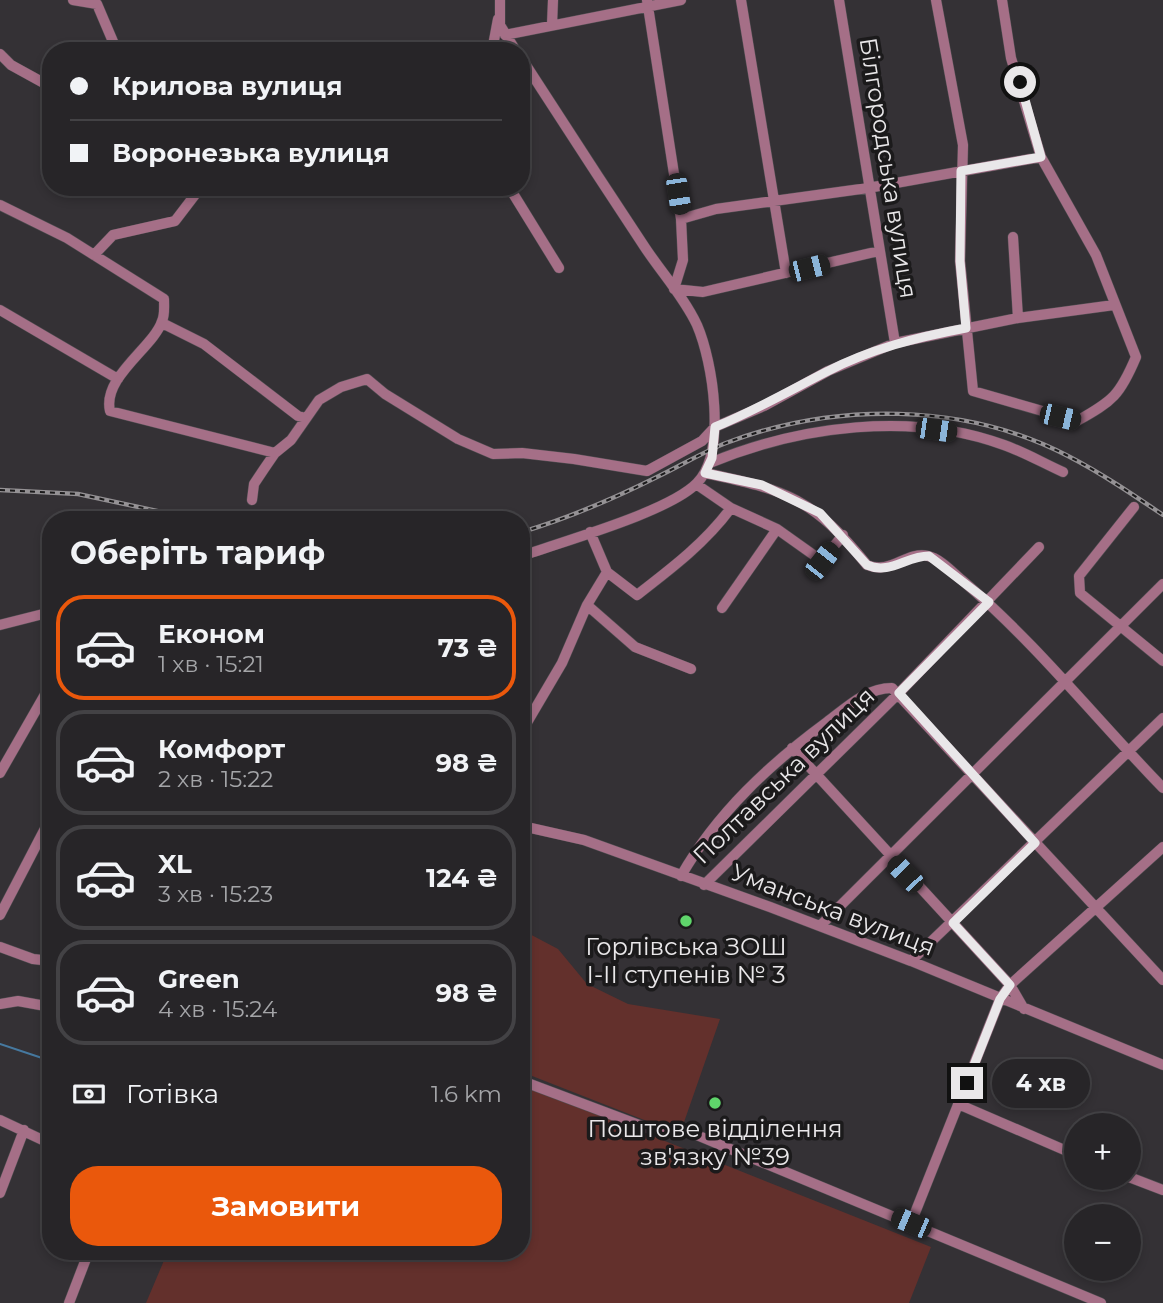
<!DOCTYPE html>
<html lang="uk">
<head>
<meta charset="utf-8">
<style>
  :root { --surface:#272528; --page:#2f2d30; --text:#f1f3f6; --muted:#a4a5a8; --line:#434245; --accent:#ea580c }
  body { margin:0; font-family:Montserrat,sans-serif; background:var(--page); color:var(--text); height:100vh; display:flex; flex-direction:column; font-size:26px; white-space:nowrap }
  * { box-sizing:border-box; margin:0 }
  p { font-size:23px; color:var(--muted) }
  .icon { flex:none; width:38px; height:38px; fill:none; stroke:currentColor; stroke-width:2; stroke-linecap:round; stroke-linejoin:round }
  .map { position:relative; flex:1; overflow:hidden }
  .details { position:absolute; left:42px; top:511px; width:488px; height:749px; display:flex; flex-direction:column; background:var(--surface); border-radius:28px; box-shadow:0 4px 10px #0003,0 0 0 2px var(--line) }
  .details>* { flex:none }
  .hud { position:absolute; left:42px; top:42px; width:488px; height:154px; border-radius:28px; box-shadow:0 4px 10px #0003,0 0 0 2px var(--line); display:grid; align-content:center; height:154px; padding:0 28px; background:var(--surface) }
  .controls { position:absolute; left:1064px; top:1113px; display:grid; gap:14px }
  .controls a { display:grid; place-items:center; width:77px; height:77px; border-radius:50%; background:var(--surface); box-shadow:0 4px 10px #0003,0 0 0 2px var(--line); font-size:35px }
  .end { position:absolute; width:32px; height:32px; margin:-16px; border:9px solid #e9e7e9; background:#111; box-shadow:0 0 0 4px #111 }
  .from { border-radius:50% }
  .bubble { position:absolute; height:49px; border-radius:24px; background:var(--surface); box-shadow:0 4px 10px #0003,0 0 0 2px var(--line); font-size:23px; font-weight:700; line-height:49px; text-align:center }
  .car { position:absolute; width:21px; height:42px; margin:-21px -10px; border-radius:9px; box-shadow:0 0 5px 2px #0007; background:linear-gradient(#222 24%,#8ab4d8 0 40%,#222 0 76%,#8ab4d8 0 86%,#222 0) }
  .hud b { display:flex; align-items:center; gap:24px; height:66px; font-size:26px }
  .hud b+b { border-top:2px solid var(--line) }
  .hud i { width:18px; height:18px; background:var(--text) }
  ul { padding:0; list-style:none }
  li { display:flex; align-items:center; gap:21px; height:105px; margin:0 14px 10px; padding:0 14px; border:4px solid var(--line); border-radius:28px }
  li div { flex:1 }
  li b { display:block; font-size:26px }
  li em { font-style:normal; font-weight:700 }
  li.on { border-color:var(--accent) }
  li>.icon { width:63px; height:63px; stroke-width:1.5 }
  h2 { padding:0 28px; font-size:32px; line-height:84px }
  .pay { display:flex; align-items:center; gap:18px; height:77px; padding:0 28px; font-size:26px }
  .pay p { margin-inline-start:auto }
  .primary-button { display:flex; gap:14px; margin-top:auto; padding:14px 28px }
  .primary-button a { flex:1; height:80px; border-radius:28px; background:var(--accent); color:#fff; font-size:28px; font-weight:700; line-height:80px; text-align:center }
  .map>svg:first-child { display:block }
  .green { fill:#63302c }
  .lines { fill:none; stroke-linecap:round; stroke-linejoin:round }
  .stream { stroke:#4679a0; stroke-width:2 }
  .minor-casing { stroke:#514e52; stroke-width:11 }
  .minor { stroke:#a56f87; stroke-width:10 }
  .rail-casing { stroke:#949194; stroke-width:4.5 }
  .rail { stroke:#1b1a1b; stroke-width:2; stroke-dasharray:5; stroke-linecap:butt }
  .route { stroke:#e9e7e9; stroke-width:9 }
  .poi-dot { fill:#5fd56b; stroke:#1b1a1b; stroke-width:2.5 }
  .labels { text-anchor:middle; stroke-width:7; stroke-linejoin:round; paint-order:stroke }
  .street-label { font-size:24px; fill:#e9e7e9; stroke:#1b1a1b }
  .poi-label { font-size:24px; fill:#e9e7e9; stroke:#1b1a1b }
</style>
</head>
<body>
<div class="map">
<svg width="1163" height="1303" viewBox="0 0 1163 1303">
  <rect width="100%" height="100%" fill="#343135"/>
  <path class="green" d="M522 930 558 949 587 984 628 1004 720 1019 683 1125H657L522 1072Z
    M522 1084 931 1247 909 1303H146L168 1251H522Z"/>
  <g class="lines">
    <path class="stream" d="M0 1044 51 1061"/>
    <defs>
      <path id="minor" d="M73 0 97 4 117 51
        M500 0V25L516 51
        M647 0 681 219 683 260 674 289
        M741 0 786 273
        M839 0 895 343
        M936 0 963 145 960 261 973 391 1077 421C1113 401 1120 395 1136 357L1096 255 1041 157 1011 58 1002 0
        M552 25 553 0
        M505 35 681 0
        M492 51 498 19
        M0 54 11 65 51 87
        M522 59C562 121 603 184 644 246 661 272 684 297 697 325 713 362 727 452 697 483 669 512 563 541 522 556
        M509 187 559 268
        M0 205 67 238 164 299C164 306 165 315 162 321 154 347 102 377 110 411L275 453
        M681 219 716 209 868 188 1041 157
        M1013 237 1018 318
        M94 255 113 235 175 221 201 187
        M674 289 703 292 879 251
        M0 310 118 379
        M162 323 204 344 298 416 306 418
        M710 463C799 426 912 411 1004 445 1024 452 1043 463 1063 472
        M705 473C787 490 814 499 867 565 891 575 906 551 928 556 941 559 953 573 963 581 1036 643 1096 719 1163 788
        M696 484 731 508 777 529 822 561 843 535
        M252 500 254 484 264 469 275 453 291 440 319 400 341 387 367 379 385 394 458 439 493 454 522 453 574 459 647 471 702 441 715 427 764 406 828 371 895 343 1018 318 1114 305
        M1134 507 1079 576 1080 593 1163 661
        M590 532 607 572
        M587 605 635 647 691 669
        M722 608 777 529
        M0 625 47 613 51 616
        M522 731 562 663 587 605 607 572 637 595C672 568 705 543 731 508
        M792 748 1010 985 1024 1009
        M0 773 51 684
        M522 826 584 840 770 907 911 961 1163 1065
        M681 876C717 813 770 764 827 722 847 707 866 688 892 688L1163 980
        M704 885 899 693 1039 547
        M0 915 51 817
        M820 926 1163 584
        M0 947 33 959 51 961
        M911 961 1163 718
        M0 1004 18 1001 51 1007
        M522 1081 647 1128 687 1131 1101 1303
        M958 1104 1076 1155
        M0 1120 51 1144
        M1129 1177 1163 1190
        M0 1193 24 1130
        M911 1223 1000 999 1010 985 1163 847
        M69 1303 89 1251"/>
    </defs>
    <use href="#minor" class="minor-casing"/>
    <use href="#minor" class="minor"/>
    <defs>
      <path id="rail" d="M0 490 78 494 199 520
        M522 532C569 518 615 498 659 476 682 465 703 452 726 443 834 402 965 402 1068 456 1101 473 1132 494 1163 515"/>
    </defs>
    <use href="#rail" class="rail-casing"/>
    <use href="#rail" class="rail"/>
  </g>
  <g class="lines">
    <path class="route" d="M967 1083 1000 999 1010 985 953 923 1035 843 899 693 989 602 929 556C906 556 890 575 867 565L820 513 762 485 705 473 712 458 715 427C754 411 789 391 826 372 870 349 918 337 966 328L960 261 961 171 1041 157 1020 82"/>
  </g>
  <g class="poi-dot">
    <circle cx="686" cy="921" r="7"/>
    <circle cx="715" cy="1103" r="7"/>
  </g>
  <g class="labels">
    <g class="street-label">
      <text transform="translate(888 168) rotate(81)" y="8">Білгородська вулиця</text>
      <text transform="translate(784 776) rotate(-44)" y="8">Полтавська вулиця</text>
      <text transform="translate(833 910) rotate(21)" y="8">Уманська вулиця</text>
    </g>
    <g class="poi-label">
      <text x="686" y="955">Горлівська ЗОШ<tspan x="686" dy="28">І-ІІ ступенів № 3</tspan></text>
      <text x="715" y="1137">Поштове відділення<tspan x="715" dy="28">зв'язку №39</tspan></text>
    </g>
  </g>
</svg>
<div class="controls">
<a>+</a>
<a>−</a>
</div>
<i class="end from" style="left:1020px;top:82px"></i>
<i class="end" style="left:967px;top:1083px"></i>
<div class="bubble" style="left:992px;top:1059px;width:98px">4 хв</div>
<i class="car" style="left:678px;top:194px;rotate:171deg"></i>
<i class="car" style="left:809px;top:268px;rotate:76deg"></i>
<i class="car" style="left:1060px;top:417px;rotate:103deg"></i>
<i class="car" style="left:936px;top:430px;rotate:98deg"></i>
<i class="car" style="left:822px;top:561px;rotate:38deg"></i>
<i class="car" style="left:905px;top:874px;rotate:316deg"></i>
<i class="car" style="left:911px;top:1223px;rotate:293deg"></i>
<div class="hud">
<b><i class="from"></i>Крилова вулиця</b>
<b><i></i>Воронезька вулиця</b>
</div>
<section class="details">
<h2>Оберіть тариф</h2>
<ul>
<li class="on"><svg class="icon" aria-label="car" viewBox="0 0 24 24"><path d="M5 17H2v-5l4-1 3-4h7l3 4 3 1v5h-3M9 17h6M6 11h13"/><circle cx="7" cy="17" r="2"/><circle cx="17" cy="17" r="2"/></svg><div><b>Економ</b><p>1 хв · 15:21</p></div><em>73 ₴</em></li>
<li><svg class="icon" aria-label="car" viewBox="0 0 24 24"><path d="M5 17H2v-5l4-1 3-4h7l3 4 3 1v5h-3M9 17h6M6 11h13"/><circle cx="7" cy="17" r="2"/><circle cx="17" cy="17" r="2"/></svg><div><b>Комфорт</b><p>2 хв · 15:22</p></div><em>98 ₴</em></li>
<li><svg class="icon" aria-label="car" viewBox="0 0 24 24"><path d="M5 17H2v-5l4-1 3-4h7l3 4 3 1v5h-3M9 17h6M6 11h13"/><circle cx="7" cy="17" r="2"/><circle cx="17" cy="17" r="2"/></svg><div><b>XL</b><p>3 хв · 15:23</p></div><em>124 ₴</em></li>
<li><svg class="icon" aria-label="car" viewBox="0 0 24 24"><path d="M5 17H2v-5l4-1 3-4h7l3 4 3 1v5h-3M9 17h6M6 11h13"/><circle cx="7" cy="17" r="2"/><circle cx="17" cy="17" r="2"/></svg><div><b>Green</b><p>4 хв · 15:24</p></div><em>98 ₴</em></li>
</ul>
<div class="pay"><svg class="icon" aria-label="cash" viewBox="0 0 24 24"><path d="M3 7h18v10H3z"/><circle cx="12" cy="12" r="2"/></svg>Готівка<p>1.6 km</p></div>
<div class="primary-button"><a>Замовити</a></div>
</section>
</div>
</body>
</html>
